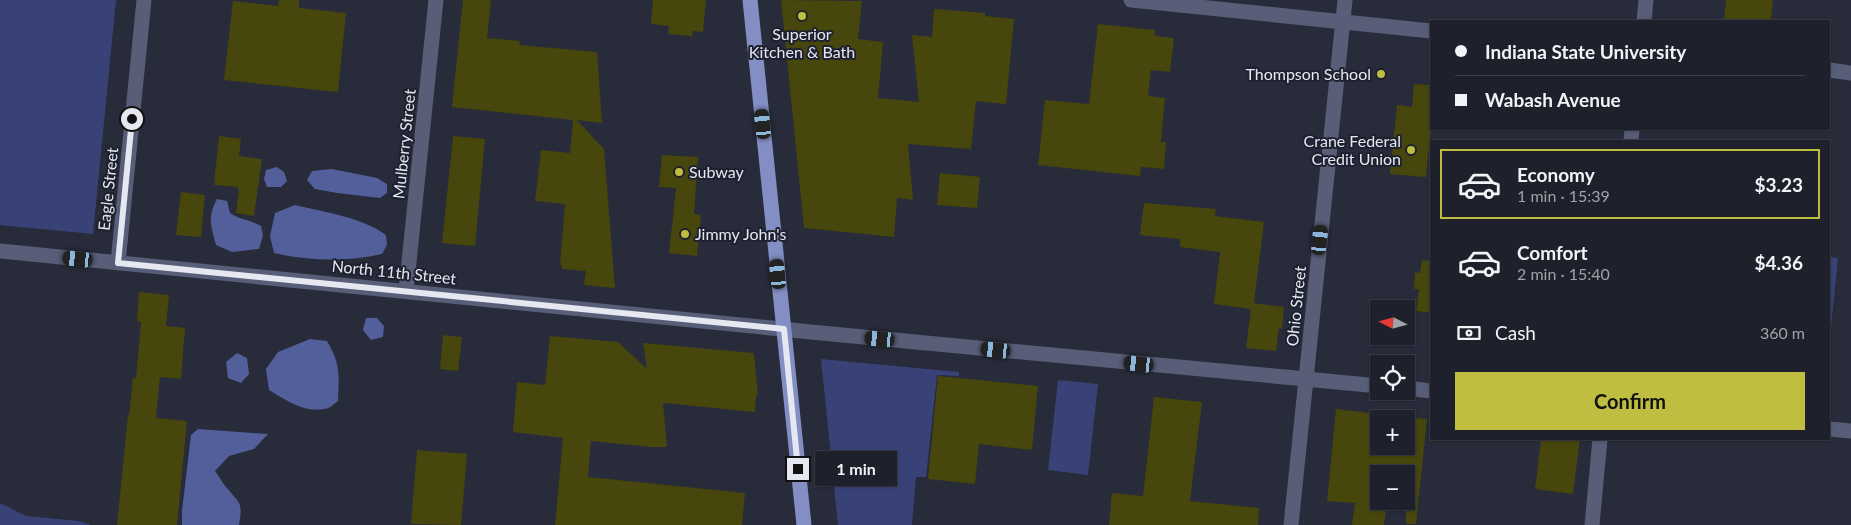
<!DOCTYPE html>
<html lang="en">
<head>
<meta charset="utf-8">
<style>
  :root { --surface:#1e202b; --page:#2b2d37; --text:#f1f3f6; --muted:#a1a3a9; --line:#3c3e47; --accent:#c0be40 }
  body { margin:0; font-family:Lato,sans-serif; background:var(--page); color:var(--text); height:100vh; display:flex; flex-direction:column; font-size:19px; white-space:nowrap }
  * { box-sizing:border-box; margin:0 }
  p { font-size:16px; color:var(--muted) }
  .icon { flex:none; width:28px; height:28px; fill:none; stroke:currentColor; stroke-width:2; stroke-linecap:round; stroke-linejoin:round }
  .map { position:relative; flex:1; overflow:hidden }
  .drawer { position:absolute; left:1430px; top:140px; width:400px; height:300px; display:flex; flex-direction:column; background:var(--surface); border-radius:0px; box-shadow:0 1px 4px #0004,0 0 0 1px var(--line) }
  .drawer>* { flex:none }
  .guide { position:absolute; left:1430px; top:20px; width:400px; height:110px; border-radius:0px; box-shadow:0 1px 4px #0004,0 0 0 1px var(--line); display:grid; align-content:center; height:110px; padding:0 25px; background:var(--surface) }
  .needle { width:32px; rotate:276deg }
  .tools { position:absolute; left:1370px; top:300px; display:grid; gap:10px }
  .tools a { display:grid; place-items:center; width:45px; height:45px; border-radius:0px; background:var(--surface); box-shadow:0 1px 4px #0004,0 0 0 1px var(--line); font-size:25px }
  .end { position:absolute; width:22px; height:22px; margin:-11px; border:6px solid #e5e7f1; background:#111; box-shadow:0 0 0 2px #111 }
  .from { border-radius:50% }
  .bubble { position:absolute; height:35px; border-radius:0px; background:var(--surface); box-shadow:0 1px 4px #0004,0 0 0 1px var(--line); font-size:16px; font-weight:700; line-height:35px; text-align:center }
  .car { position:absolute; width:15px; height:30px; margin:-15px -8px; border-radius:6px; box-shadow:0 0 4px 1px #0007; background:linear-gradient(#222 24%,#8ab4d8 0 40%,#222 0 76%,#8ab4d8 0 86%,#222 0) }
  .guide b { display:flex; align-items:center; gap:18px; height:48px; font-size:19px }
  .guide b+b { border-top:1px solid var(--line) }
  .guide i { width:12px; height:12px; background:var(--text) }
  ul { padding:9px 0 0; list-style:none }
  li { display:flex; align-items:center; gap:15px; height:70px; margin:0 10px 8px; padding:0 15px; border:2px solid transparent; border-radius:0px }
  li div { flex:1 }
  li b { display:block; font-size:19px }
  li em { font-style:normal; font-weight:700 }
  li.active { border-color:var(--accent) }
  li>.icon { width:45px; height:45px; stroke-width:1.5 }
  .pay { display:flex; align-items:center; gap:12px; height:55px; padding:0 25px; font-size:19px }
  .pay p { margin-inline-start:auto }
  .cta { display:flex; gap:10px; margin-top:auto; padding:10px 25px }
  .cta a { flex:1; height:58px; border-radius:0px; background:var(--accent); color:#111; font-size:20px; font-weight:700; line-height:58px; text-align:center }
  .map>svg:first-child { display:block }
  .green { fill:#384277 }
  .forest { fill:#535f9a }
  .building { fill:#47460c }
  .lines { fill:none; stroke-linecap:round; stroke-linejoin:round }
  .minor { stroke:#585e78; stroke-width:15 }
  .major { stroke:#838fc4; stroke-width:15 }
  .route { stroke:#e5e7f1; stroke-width:6 }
  .poi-dot { fill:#c0be40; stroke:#1e212f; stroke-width:2 }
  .labels { text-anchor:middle; stroke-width:4; stroke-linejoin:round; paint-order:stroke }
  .poi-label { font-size:16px; fill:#e5e7f1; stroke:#1e212f; text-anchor:end }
  .street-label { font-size:16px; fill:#e5e7f1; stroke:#1e212f }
</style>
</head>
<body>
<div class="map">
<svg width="1851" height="525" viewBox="0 0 1851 525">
  <rect width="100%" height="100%" fill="#282b39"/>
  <path class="green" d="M0 0H116L93 234 0 225Z
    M1829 257 1838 258 1829 347Z
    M821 359 959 372V376L937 375 926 477H916L912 525H838Z
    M1058 380 1098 384 1088 475 1048 470Z
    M0 503 26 516 79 521 91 525H0Z"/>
  <path class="forest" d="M277 167 284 172 287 181 281 187H267L264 179 266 170Z
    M332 169 377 178 387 184V193L380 198 337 193 315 189 307 180 312 171Z
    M217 199 227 201 230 213C240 220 251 220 261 226L263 235 259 249 232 252 216 245C211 225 207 218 217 199Z
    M295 205C323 212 362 217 386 235L387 245 382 254C346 262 309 261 274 253L270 236 275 213Z
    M366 318H377L384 326 383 337 371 340 363 330Z
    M310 339 327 341C341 365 339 375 338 401 334 404 329 409 324 409 305 413 285 400 269 390L266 369 278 352Z
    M237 353 247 358 249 374 241 383 228 378 226 362Z
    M198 429 268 434 254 449 229 456 215 471C219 476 222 483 227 488 240 504 243 502 239 525H182V511L191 435Z"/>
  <path class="building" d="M279 0H299V8L346 13 338 92 224 80 233 1 278 6Z
    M463 0H491L487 38 520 41 519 45 597 52 602 123 577 120 604 149 615 288 584 285 586 271 562 269V265H560L565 204 535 201 541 150 570 153 573 120 452 107Z
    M653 0H706L703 32 693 31 692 36 668 34 669 26 651 24Z
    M781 0 862 1 858 39 883 42 878 98 919 102 912 35 932 37 934 9 985 13V16L1014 19 1006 104 976 101 971 149 908 144 913 200 897 198 894 237 804 228Z
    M1726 0H1773L1771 21H1724Z
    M1098 24 1155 30V36L1174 38 1170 72 1151 70 1148 96 1165 98 1161 142H1166L1164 169 1141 167 1140 176 1038 165 1045 100 1089 104Z
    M1414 84 1431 85V126L1426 177 1390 174 1397 105 1412 107Z
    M219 136 241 139 239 156 262 159 254 216 236 213 239 189H238V187L214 185Z
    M453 136 485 139 475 246 442 243Z
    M662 155 698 157 694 214 701 215 697 256 669 253 676 188 659 187Z
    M940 173 980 177 977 208 937 205Z
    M181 192 205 195 201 237 176 235Z
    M1144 203 1216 209 1215 216 1264 222 1254 303 1284 307 1282 329 1279 328 1276 351 1246 348 1251 309 1214 304 1220 252 1180 247V239L1140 235Z
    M1422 260 1431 261V313L1416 311 1419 289H1414L1415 272 1420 273Z
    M139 292 169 295 166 326 185 328 181 379 160 377 156 418 187 421 177 525H117L128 415H129L133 378H136L141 322 137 321Z
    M443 335 462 337 458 371 440 369Z
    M550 336 618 342 647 369 643 343 754 353 758 395H756L755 412 663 403 667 447H651L591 441 588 477 745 493 742 525H555L563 438 513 432 517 382 545 385Z
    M938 376 1038 386 1032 450 979 444 975 484 928 479Z
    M1154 397 1202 402 1190 501 1259 508 1258 525H1109L1112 493 1143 496Z
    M1336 409 1379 414V446H1406V417L1427 419 1416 524H1406V474H1379V501H1387L1384 525H1352L1355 503 1327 501Z
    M1541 439H1580L1573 494 1535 489Z
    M417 450 467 454 461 525 411 524Z"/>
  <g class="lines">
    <path class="minor" d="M1131 0 1431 31
      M1644 21 1646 0
      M1829 70 1851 73
      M1631 141 1632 129
      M0 251 811 332 1379 386
      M118 263 144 0
      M406 291 436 0
      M1406 388 1431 391
      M1829 429 1851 431
      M1291 525 1345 0
      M1592 525 1600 439"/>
    <path class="major" d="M750 0 804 525"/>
  </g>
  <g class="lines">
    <path class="route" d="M132 119 118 263 784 329 798 469"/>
  </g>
  <g class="poi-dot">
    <circle cx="802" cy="16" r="5"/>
    <circle cx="1381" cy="74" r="5"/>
    <circle cx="1411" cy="150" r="5"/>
    <circle cx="679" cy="172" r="5"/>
    <circle cx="685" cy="234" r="5"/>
  </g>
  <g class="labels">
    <g class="poi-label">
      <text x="802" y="40" text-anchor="middle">Superior<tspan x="802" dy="18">Kitchen &amp; Bath</tspan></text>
      <text x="1371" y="80">Thompson School</text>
      <text x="1401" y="147">Crane Federal<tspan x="1401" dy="18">Credit Union</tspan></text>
      <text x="689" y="178" text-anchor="start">Subway</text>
      <text x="695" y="240" text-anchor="start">Jimmy John's</text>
    </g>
    <g class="street-label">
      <text transform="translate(404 144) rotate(-84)" y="6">Mulberry Street</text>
      <text transform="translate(108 189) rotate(-84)" y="6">Eagle Street</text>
      <text transform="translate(394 272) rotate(6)" y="6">North 11th Street</text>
      <text transform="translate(1296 306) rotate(-84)" y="6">Ohio Street</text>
    </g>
  </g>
</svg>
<div class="tools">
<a><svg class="needle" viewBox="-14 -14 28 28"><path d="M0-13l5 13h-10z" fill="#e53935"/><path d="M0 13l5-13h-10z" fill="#a1a3a9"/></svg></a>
<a><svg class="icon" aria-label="locate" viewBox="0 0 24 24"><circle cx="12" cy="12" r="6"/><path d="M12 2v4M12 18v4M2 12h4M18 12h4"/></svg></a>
<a>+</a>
<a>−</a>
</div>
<i class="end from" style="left:132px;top:119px"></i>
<i class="end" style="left:798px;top:469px"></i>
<div class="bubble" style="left:815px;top:451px;width:82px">1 min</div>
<i class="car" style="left:763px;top:124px;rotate:354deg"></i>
<i class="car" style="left:1320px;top:240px;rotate:6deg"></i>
<i class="car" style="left:78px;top:259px;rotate:276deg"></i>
<i class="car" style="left:778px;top:274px;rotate:354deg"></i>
<i class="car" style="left:880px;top:339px;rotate:275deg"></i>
<i class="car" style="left:996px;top:350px;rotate:276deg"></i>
<i class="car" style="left:1139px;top:364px;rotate:276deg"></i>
<div class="guide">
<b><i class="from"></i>Indiana State University</b>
<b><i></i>Wabash Avenue</b>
</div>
<section class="drawer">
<ul>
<li class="active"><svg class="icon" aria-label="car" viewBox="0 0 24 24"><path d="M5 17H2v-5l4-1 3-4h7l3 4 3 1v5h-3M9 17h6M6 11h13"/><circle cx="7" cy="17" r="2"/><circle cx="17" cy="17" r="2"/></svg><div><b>Economy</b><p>1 min · 15:39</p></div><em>$3.23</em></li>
<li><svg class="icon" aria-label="car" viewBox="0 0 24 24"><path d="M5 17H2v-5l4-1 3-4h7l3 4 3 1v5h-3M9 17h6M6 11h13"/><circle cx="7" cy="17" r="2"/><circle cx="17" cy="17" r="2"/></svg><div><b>Comfort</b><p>2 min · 15:40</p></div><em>$4.36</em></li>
</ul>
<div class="pay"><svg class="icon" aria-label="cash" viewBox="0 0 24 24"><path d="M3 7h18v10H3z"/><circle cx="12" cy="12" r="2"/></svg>Cash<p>360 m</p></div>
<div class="cta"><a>Confirm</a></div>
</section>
</div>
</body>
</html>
